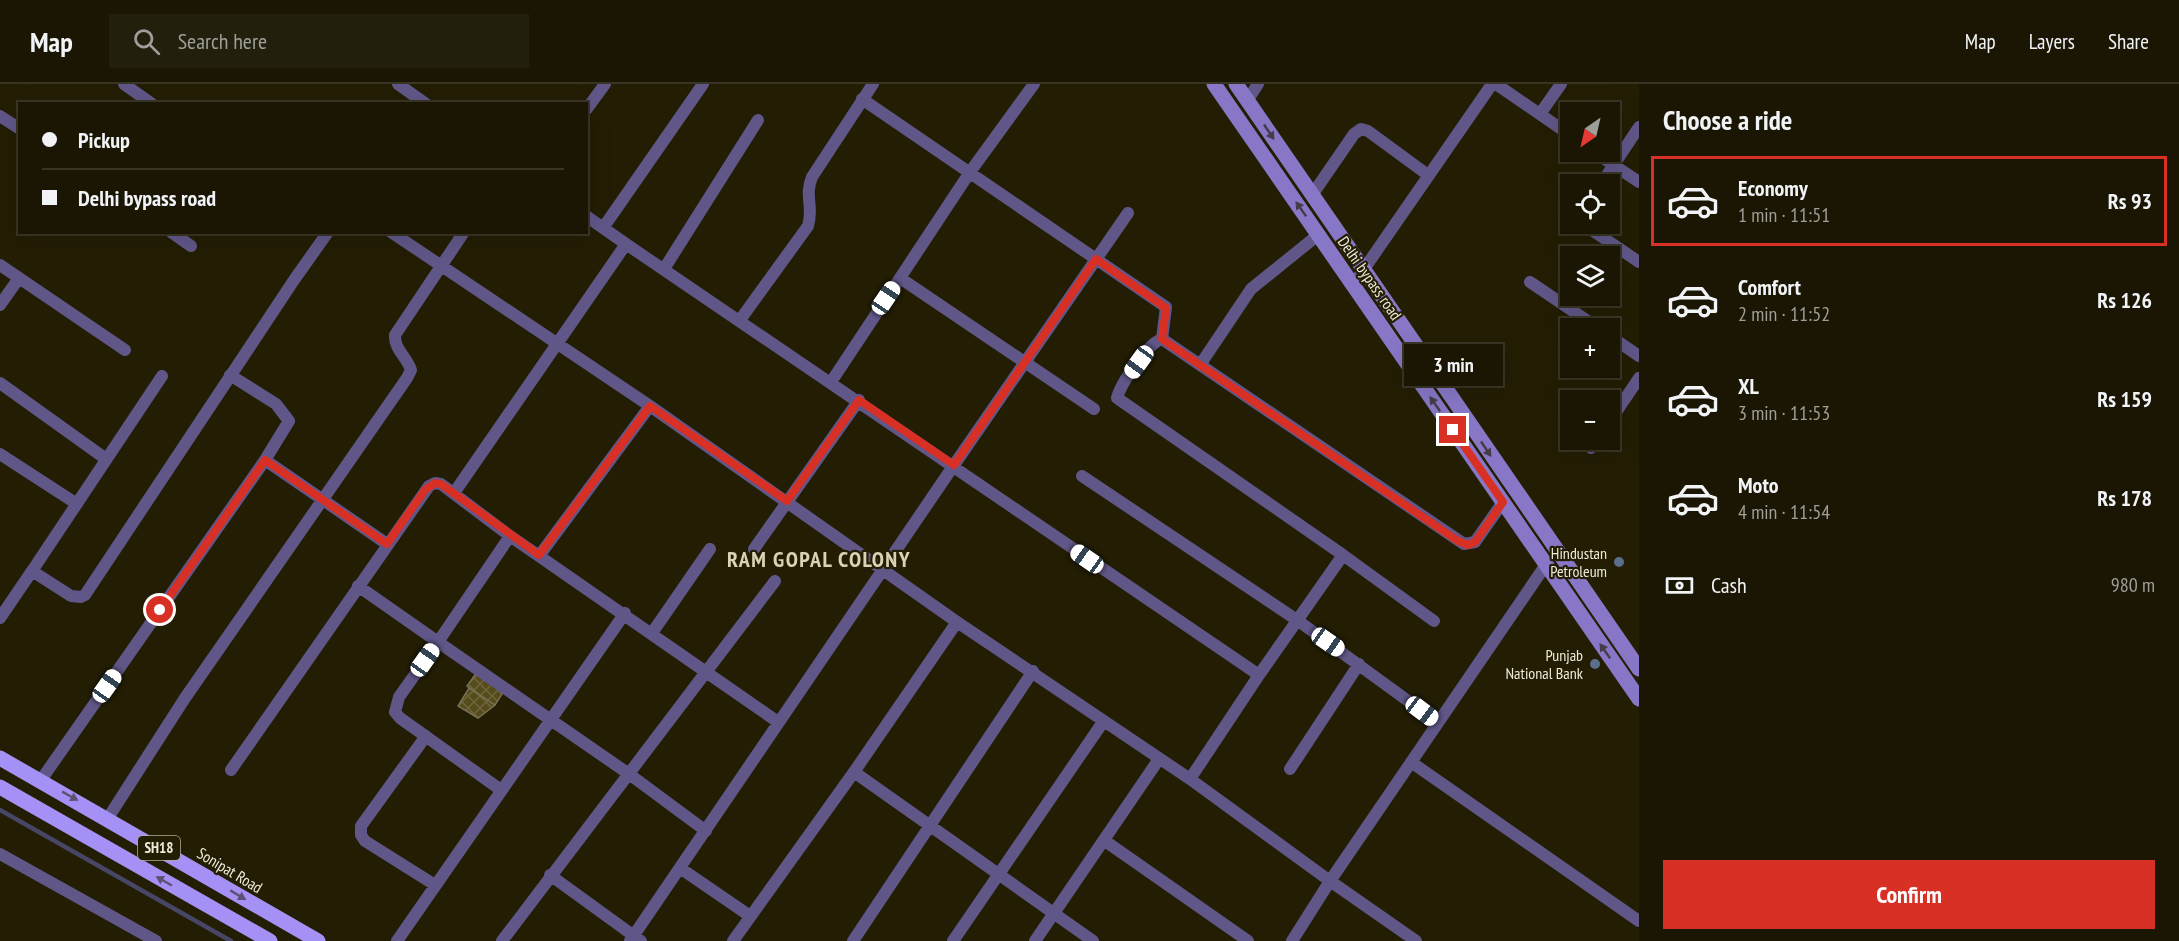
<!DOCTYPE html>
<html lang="en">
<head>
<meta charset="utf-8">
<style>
  :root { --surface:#1a1603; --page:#231f0d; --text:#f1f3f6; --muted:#9f9f9a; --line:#383525; --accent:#d93025 }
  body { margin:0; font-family:"PT Sans Narrow",sans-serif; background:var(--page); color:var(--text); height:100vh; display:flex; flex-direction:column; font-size:22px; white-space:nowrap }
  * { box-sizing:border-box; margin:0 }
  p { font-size:20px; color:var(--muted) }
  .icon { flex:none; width:33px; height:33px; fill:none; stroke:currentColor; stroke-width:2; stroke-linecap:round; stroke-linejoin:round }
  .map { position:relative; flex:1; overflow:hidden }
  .details { display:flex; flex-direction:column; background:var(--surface); width:540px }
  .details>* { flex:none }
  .hud { position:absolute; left:18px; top:18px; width:570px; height:132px; border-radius:0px; box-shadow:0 6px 24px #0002,0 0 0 2px var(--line); display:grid; align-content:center; height:132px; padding:0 24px; background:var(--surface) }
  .needle { width:39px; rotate:214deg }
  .buttons { position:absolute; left:1560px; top:18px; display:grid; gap:12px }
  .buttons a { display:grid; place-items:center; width:60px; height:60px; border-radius:0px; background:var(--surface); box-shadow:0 6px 24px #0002,0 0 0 2px var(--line); font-size:30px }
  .end { position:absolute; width:27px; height:27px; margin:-14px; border:8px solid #d93025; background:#fff; box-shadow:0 0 0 3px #fff }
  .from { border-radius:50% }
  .bubble { position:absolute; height:42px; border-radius:0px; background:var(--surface); box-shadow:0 6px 24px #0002,0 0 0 2px var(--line); font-size:20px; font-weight:600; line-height:42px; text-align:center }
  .car { position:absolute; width:18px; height:36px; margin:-18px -9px; border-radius:8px; box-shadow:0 0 4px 2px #0007; background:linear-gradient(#fff 24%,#345 0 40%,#fff 0 76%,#345 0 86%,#fff 0) }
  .hud b { display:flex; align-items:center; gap:21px; height:57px; font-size:22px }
  .hud b+b { border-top:2px solid var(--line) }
  .hud i { width:15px; height:15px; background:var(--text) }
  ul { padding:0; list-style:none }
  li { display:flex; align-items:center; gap:18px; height:90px; margin:0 12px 9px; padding:0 12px; border:3px solid transparent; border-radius:0px }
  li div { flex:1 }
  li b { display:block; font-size:22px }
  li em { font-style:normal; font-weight:600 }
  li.on { border-color:var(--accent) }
  li>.icon { width:54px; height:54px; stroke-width:1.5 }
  h2 { padding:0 24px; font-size:27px; line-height:72px }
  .pay { display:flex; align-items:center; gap:15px; height:66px; padding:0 24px; font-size:22px }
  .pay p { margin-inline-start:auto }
  .primary-button { display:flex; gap:12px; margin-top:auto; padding:12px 24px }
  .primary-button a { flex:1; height:69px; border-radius:0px; background:var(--accent); color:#fff; font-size:24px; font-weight:600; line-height:69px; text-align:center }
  header { display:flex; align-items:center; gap:36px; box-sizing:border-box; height:84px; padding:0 30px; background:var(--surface); border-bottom:2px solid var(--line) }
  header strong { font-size:28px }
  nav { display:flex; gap:33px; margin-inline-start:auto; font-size:21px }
  .search { width:420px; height:54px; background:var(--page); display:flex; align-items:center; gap:15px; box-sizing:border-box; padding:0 21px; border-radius:0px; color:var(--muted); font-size:22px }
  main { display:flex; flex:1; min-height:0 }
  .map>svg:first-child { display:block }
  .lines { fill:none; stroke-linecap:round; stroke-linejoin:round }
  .stream { stroke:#474667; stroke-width:4.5 }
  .building { fill:url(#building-cross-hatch); stroke:#777054; stroke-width:1.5 }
  .street { stroke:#605788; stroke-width:12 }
  .secondary { stroke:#8777c6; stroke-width:15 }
  .primary { stroke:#a590f6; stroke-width:15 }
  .oneway { fill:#463c48 }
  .oneway2 { fill:#5e5171 }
  .route { stroke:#d93025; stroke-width:8 }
  .service-dot { fill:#5c6f8a; stroke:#231d04; stroke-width:2 }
  .labels { text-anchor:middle; stroke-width:4.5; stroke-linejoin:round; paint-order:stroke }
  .shield { fill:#231d04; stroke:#b1ac9a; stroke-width:1.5 }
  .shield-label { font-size:15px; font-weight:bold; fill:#eeeada }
  .street-label { font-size:16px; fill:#eeeada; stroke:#231d04 }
  .poi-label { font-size:16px; fill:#eeeada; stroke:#231d04; text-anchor:end }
  .district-label { font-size:22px; font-weight:bold; letter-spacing:1.5px; fill:#dad2b4; stroke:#231d04 }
</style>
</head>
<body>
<header>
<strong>Map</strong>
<div class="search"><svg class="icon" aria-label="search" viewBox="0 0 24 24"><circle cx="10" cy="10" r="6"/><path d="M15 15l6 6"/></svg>Search here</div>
<nav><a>Map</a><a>Layers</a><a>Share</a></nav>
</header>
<main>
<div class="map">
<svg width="1639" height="857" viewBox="0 0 1639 857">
  <defs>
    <pattern id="building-cross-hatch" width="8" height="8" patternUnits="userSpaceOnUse" patternTransform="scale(1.5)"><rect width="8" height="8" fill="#564b1b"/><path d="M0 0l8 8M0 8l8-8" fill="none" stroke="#6f653c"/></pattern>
  </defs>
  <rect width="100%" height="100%" fill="#231d04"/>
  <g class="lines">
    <path class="stream" d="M0 726 231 857"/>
  </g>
  <path class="building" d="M477 588 504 607 495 621 467 602Z
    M469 604 495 621 478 634 458 622Z"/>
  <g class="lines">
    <path class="street" d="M124 0 152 20
      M398 0 426 20
      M1034 0 970 88 900 194 1094 325
      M1496 0 1570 51
      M862 15 1166 223 1162 255
      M1247 17 1258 0
      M586 26 605 0
      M1540 30 1561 0
      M0 32 20 45
      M1594 68 1639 98
      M1601 100 1639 43
      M1312 111 1354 50 1361 45 1368 47 1428 91
      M586 132 626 160
      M1583 140 1639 178
      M603 144 703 0
      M171 148 191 162
      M391 148 650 322
      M0 181 125 266
      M664 185 758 36
      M1530 198 1598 244
      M1353 201 1492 0
      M0 221 19 194
      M740 236 808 142C814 123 804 112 812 93L873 0
      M1610 252 1639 272
      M1162 255C1148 259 1121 299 1117 314L1343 471 1259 591
      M1162 255 1464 460 1475 458 1503 418
      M1200 281 1251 205 1318 151
      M230 291 276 320 289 337 265 376
      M831 298 900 194
      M0 299 106 375
      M1610 337 1639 294
      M1591 364 1597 356
      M0 370 77 420
      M1082 392 1297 536 1437 638
      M454 409 626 160 1259 591 1190 695 957 538
      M754 465 859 316
      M1343 471 1434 537
      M539 472 510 452 438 558 629 690 706 747
      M32 487 162 292
      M775 497 706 588 778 638
      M358 502 438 558 399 613 395 628 400 634 501 706
      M0 534 32 487 71 512 81 513 85 511 294 196 328 148
      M652 549 710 465
      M426 652 361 742V751L365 757 435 801
      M1411 678 1639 837
      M1290 685 1359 580
      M231 686 429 402 435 399 441 400 510 452
      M854 688 1093 857
      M1190 695 1330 797 1545 482
      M41 696 265 376 387 460
      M108 734 185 614 407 294 411 286C407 273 394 265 395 251L464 148
      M1105 757 1248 857
      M0 770 156 857
      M680 784 750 832
      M550 791 641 857
      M397 857 625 529
      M502 857 706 588 539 472 650 322 957 538 854 688 733 857
      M630 857 954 381 1128 129
      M853 857 1033 587
      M953 857 1103 638
      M1035 857 1159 675
      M1292 857 1330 797 1416 857"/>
    <path class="secondary" d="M1214 0 1639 615
      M1236 0 1639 585"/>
    <path class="primary" d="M0 674 318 857
      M0 703 270 857"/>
  </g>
  <defs><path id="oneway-solid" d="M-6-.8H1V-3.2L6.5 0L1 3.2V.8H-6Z" transform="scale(1.5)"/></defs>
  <g class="oneway">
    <use href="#oneway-solid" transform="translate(1269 48) rotate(56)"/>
    <use href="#oneway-solid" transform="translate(1301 125) rotate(-125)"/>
    <use href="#oneway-solid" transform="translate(1435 320) rotate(-125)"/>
    <use href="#oneway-solid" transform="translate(1486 365) rotate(56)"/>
    <use href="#oneway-solid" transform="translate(1605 567) rotate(-125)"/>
  </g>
  <g class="oneway2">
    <use href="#oneway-solid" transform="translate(70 712) rotate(29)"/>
    <use href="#oneway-solid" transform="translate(164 797) rotate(-150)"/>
    <use href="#oneway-solid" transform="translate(238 811) rotate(31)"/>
  </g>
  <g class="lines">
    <path class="route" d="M160 526 265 376 387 460 425 406 435 399 441 400 539 471 650 322 787 417 859 316 954 381 1096 175 1166 224 1162 255 1458 457 1468 461 1475 458 1503 418 1453 346"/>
  </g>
  <g class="service-dot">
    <circle cx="1619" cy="478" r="6"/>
    <circle cx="1595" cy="580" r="6"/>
  </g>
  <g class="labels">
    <rect class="shield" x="138" y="752" width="42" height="24" rx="4.5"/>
    <g class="shield-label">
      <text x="159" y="769">SH18</text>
    </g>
    <g class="street-label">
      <text transform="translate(1370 194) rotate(55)" y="6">Delhi bypass road</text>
      <text transform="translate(230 786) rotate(31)" y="6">Sonipat Road</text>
    </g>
    <g class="poi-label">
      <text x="1607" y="475">Hindustan<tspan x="1607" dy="18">Petroleum</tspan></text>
      <text x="1583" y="577">Punjab<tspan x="1583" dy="18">National Bank</tspan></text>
    </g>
    <g class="district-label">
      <text x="819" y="483">RAM GOPAL COLONY</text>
    </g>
  </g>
</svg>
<div class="buttons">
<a><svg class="needle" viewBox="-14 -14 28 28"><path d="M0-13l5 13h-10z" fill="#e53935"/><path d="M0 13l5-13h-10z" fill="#9f9f9a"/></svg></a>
<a><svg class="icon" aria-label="locate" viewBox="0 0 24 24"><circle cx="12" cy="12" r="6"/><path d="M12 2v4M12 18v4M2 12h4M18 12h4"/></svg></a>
<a><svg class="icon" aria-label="layers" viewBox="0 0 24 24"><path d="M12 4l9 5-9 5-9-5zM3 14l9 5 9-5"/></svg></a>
<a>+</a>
<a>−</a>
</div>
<i class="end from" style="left:160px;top:526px"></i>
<i class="end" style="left:1453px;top:346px"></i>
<div class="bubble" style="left:1404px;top:260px;width:99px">3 min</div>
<i class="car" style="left:886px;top:214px;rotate:34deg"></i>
<i class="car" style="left:1139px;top:278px;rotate:216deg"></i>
<i class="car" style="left:1087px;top:475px;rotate:305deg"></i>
<i class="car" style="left:1328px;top:558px;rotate:125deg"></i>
<i class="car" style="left:425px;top:576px;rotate:35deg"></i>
<i class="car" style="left:107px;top:602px;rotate:35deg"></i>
<i class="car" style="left:1422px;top:627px;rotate:127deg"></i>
<div class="hud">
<b><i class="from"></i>Pickup</b>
<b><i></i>Delhi bypass road</b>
</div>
</div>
<section class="details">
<h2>Choose a ride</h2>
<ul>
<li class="on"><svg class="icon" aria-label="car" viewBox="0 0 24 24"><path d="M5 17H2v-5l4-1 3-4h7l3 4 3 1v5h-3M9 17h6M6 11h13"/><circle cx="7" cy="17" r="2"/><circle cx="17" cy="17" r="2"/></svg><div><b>Economy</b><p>1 min · 11:51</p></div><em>Rs 93</em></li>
<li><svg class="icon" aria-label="car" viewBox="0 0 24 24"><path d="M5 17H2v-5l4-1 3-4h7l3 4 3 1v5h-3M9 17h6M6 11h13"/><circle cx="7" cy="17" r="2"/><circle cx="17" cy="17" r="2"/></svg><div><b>Comfort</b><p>2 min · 11:52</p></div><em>Rs 126</em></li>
<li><svg class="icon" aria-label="car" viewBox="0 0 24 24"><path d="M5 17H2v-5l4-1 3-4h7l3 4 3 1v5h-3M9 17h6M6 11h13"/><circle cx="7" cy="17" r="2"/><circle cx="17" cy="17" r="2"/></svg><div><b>XL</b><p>3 min · 11:53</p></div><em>Rs 159</em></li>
<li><svg class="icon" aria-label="car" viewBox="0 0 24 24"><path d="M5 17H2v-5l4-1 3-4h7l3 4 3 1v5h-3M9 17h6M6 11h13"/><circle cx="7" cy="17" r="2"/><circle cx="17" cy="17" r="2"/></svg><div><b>Moto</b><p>4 min · 11:54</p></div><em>Rs 178</em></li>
</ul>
<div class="pay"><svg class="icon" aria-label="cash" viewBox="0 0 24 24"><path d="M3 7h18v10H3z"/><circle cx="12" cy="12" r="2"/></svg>Cash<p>980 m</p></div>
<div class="primary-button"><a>Confirm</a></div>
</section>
</main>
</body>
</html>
